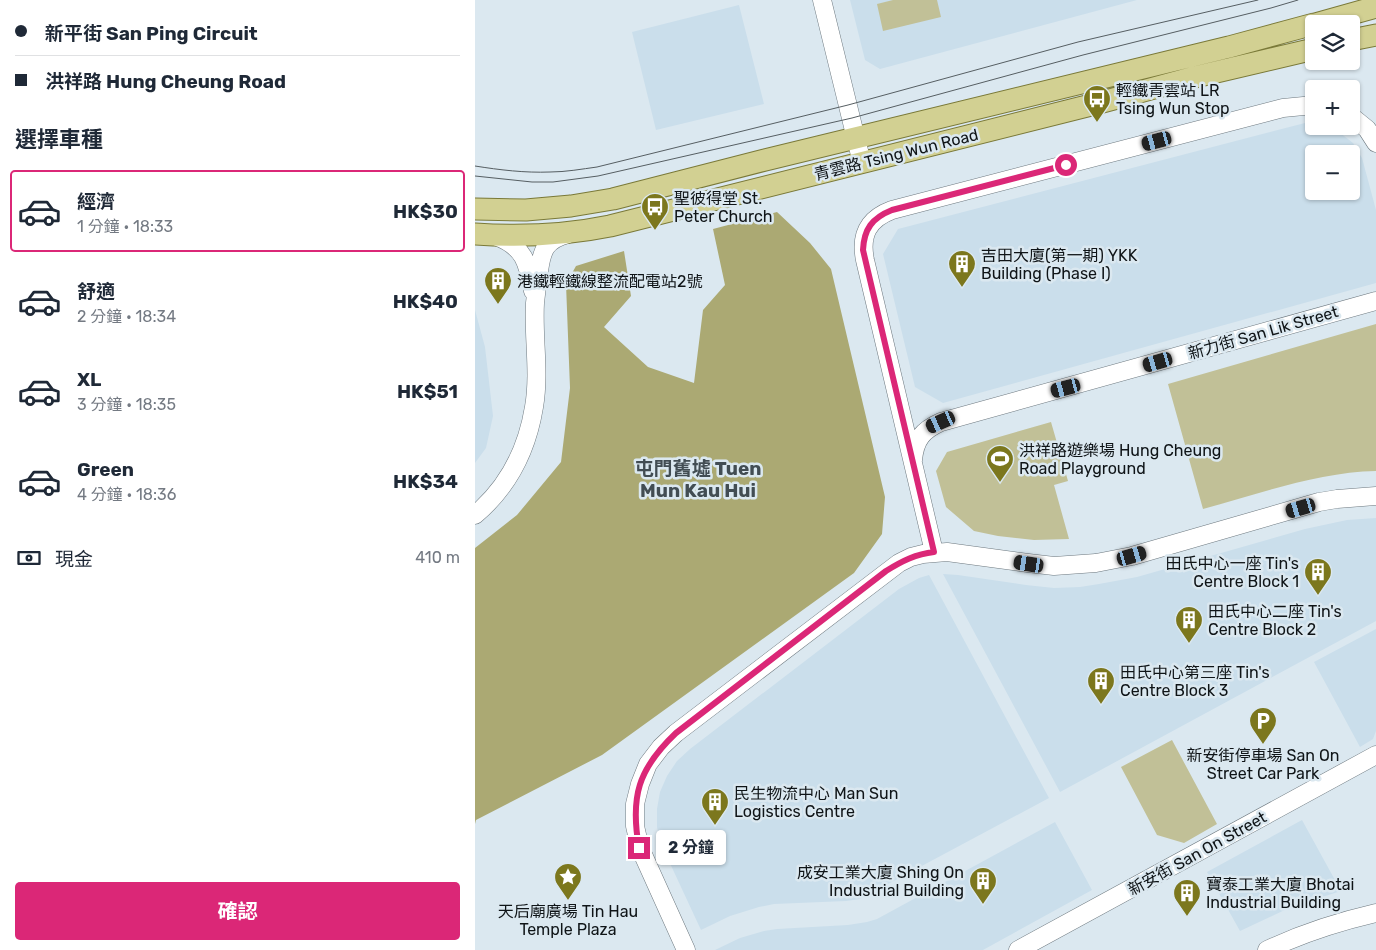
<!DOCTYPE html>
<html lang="zh-TW">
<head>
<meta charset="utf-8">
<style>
  :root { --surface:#fff; --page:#f2f2f3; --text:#1f2937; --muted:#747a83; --line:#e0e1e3; --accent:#db2777 }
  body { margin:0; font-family:Rubik,"Noto Sans TC",sans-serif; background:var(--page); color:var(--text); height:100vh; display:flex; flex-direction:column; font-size:19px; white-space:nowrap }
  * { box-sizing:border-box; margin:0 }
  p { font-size:16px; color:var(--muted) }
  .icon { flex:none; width:28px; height:28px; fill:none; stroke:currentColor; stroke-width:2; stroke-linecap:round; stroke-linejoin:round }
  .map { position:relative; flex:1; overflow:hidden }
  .panel { display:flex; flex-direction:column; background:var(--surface); width:475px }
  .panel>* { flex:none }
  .top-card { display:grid; align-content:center; height:110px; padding:0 15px; background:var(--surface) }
  .buttons { position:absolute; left:830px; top:15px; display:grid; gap:10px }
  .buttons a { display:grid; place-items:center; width:55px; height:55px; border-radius:5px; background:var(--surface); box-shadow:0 1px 4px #0004; font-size:25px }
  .end { position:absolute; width:22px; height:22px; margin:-11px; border:6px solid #db2777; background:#fff; box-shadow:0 0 0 2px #fff }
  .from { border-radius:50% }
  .bubble { position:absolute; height:35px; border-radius:5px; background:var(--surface); box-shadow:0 1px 4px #0004; font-size:16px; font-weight:700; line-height:35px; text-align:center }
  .car { position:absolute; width:15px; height:30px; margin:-15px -8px; border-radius:6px; box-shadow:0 0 4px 1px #0007; background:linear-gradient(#222 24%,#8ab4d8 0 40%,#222 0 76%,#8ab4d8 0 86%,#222 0) }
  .top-card b { display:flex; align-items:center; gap:18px; height:48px; font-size:19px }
  .top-card b+b { border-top:1px solid var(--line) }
  .top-card i { width:12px; height:12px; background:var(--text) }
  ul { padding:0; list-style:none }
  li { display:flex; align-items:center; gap:15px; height:82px; margin:0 10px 8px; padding:0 5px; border:2px solid transparent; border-radius:5px }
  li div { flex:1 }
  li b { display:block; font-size:19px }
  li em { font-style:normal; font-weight:700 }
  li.selected { border-color:var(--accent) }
  li>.icon { width:45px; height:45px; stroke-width:1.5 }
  h2 { padding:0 15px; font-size:22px; line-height:60px }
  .pay { display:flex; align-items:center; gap:12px; height:55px; padding:0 15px; font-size:19px }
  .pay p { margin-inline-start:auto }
  .cta { display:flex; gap:10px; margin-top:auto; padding:10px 15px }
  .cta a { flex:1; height:58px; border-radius:5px; background:var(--accent); color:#fff; font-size:20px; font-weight:700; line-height:58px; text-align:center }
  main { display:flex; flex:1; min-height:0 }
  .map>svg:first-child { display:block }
  .built { fill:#cadeeb; fill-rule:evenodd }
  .green { fill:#c1c097 }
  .forest { fill:#aba973 }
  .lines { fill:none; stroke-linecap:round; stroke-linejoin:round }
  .minor-casing { stroke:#6d787f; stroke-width:19 }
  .major-casing { stroke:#7a7938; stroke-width:23 }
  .minor { stroke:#fff; stroke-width:18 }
  .major { stroke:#d2d092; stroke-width:21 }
  .tram { stroke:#565e62; stroke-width:1 }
  .route { stroke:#db2777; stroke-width:6 }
  .labels { text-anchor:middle; stroke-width:5; stroke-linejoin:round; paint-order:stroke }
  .poi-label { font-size:16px; fill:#0f1417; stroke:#dbe8f0; text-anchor:start }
  .street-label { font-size:16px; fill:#0f1417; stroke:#dbe8f0 }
  .quarter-label { font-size:19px; font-weight:bold; fill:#424d53; stroke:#dbe8f0 }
</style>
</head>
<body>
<main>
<section class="panel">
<div class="top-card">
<b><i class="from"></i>新平街 San Ping Circuit</b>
<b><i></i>洪祥路 Hung Cheung Road</b>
</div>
<h2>選擇車種</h2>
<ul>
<li class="selected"><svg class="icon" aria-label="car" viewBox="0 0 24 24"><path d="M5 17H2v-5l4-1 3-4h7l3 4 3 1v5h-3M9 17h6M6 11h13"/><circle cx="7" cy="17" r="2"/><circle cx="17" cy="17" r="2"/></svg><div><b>經濟</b><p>1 分鐘 · 18:33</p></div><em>HK$30</em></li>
<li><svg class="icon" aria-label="car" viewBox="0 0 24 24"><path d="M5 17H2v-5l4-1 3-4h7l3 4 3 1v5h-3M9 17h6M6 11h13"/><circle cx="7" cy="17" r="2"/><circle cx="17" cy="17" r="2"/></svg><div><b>舒適</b><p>2 分鐘 · 18:34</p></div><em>HK$40</em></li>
<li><svg class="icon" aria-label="car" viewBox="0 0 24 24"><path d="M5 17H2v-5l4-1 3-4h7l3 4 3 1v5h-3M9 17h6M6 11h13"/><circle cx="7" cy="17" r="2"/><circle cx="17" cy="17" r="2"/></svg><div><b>XL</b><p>3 分鐘 · 18:35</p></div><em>HK$51</em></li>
<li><svg class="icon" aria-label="car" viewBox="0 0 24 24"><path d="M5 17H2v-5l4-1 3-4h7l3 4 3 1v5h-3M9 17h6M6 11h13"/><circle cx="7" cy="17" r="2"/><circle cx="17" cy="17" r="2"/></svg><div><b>Green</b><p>4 分鐘 · 18:36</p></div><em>HK$34</em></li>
</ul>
<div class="pay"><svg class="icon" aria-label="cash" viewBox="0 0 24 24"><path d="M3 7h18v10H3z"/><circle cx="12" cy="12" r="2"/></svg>現金<p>410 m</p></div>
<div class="cta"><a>確認</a></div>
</section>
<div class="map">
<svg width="901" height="950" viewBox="0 0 901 950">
  <rect width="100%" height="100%" fill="#dbe8f0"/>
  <path class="built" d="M375 0H662L405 69 390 60Z
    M264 5 289 104 181 130 157 32Z
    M830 123 839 124V126H851L864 132 878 143 887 158 901 210V283L468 403 440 387 408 254 423 229ZM839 154H876V191H839Z
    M0 310 10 347 18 416 11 448 0 463Z
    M901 518V621L585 792 468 574 483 575 551 585 579 588 605 587 624 584 662 577 830 529 872 520Z
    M454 575 574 798 385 899 371 901 299 904 284 907 255 916 226 930 186 844 182 827V809L185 792 192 776 202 761 215 749 424 589 444 578Z
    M901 629V731L898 739 885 747 839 662Z
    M827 820 866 891 816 907 765 931 732 872Z
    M580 822 617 890 508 950H240L265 938 289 931 302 929 373 925 392 922 402 919Z"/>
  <path class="green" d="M418 0H462L466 17 408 31 402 4Z
    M901 324V471C843 472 784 494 728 509L693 384Z
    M576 422 593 481 579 485 594 539 559 540 523 536 499 531 471 507 461 471 472 452Z
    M697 740 742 824 709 843 682 835 646 767Z"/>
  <path class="forest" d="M302 212 335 243 356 269 410 497 407 534 379 573 127 755 1 820 0 824V548L42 515 86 462 95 388 91 284 101 266 149 251 156 296 129 327 173 367 219 383 228 310 250 285 238 229Z"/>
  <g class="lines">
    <defs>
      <path id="minor" d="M347 0 387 163
        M876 116 892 129 901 143
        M20 236C49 246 53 263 58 291
        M438 460C440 439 448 430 466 422L901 301
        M0 515C33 487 52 450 59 407 65 372 58 338 60 303 61 295 62 286 63 277 65 267 65 256 71 247 76 240 85 236 93 234
        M459 552 390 260C385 235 393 219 417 210L808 108 839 105
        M211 950 165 848 160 826V804L165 784 173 764 186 747 201 733 424 563 436 557 448 554 472 552 553 563 579 566 621 563 657 556 844 502 862 499 901 496
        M543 950 901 755
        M792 950C828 933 862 922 901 913"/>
      <path id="major" d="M840 24 901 7
        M876 40 901 35
        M0 209 51 210 96 206 138 199 290 160 754 47 839 24
        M0 234C45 237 91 235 135 226L620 104 720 77 839 49"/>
    </defs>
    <use href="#minor" class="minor-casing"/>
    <use href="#major" class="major-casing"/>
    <use href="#minor" class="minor"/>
    <use href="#major" class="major"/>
    <path class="tram" d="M0 166C25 170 50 173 75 172 91 172 107 169 122 167L373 105 603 42 783 0
      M0 176 57 182H78L123 176 377 118 608 55 796 8 823 0"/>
  </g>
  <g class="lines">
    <path class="route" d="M164 848C155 797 163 769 201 733L411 571C427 561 441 554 459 552L388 250C389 229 397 218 417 210L591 165"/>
  </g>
  <defs>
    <symbol id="bus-pin" viewBox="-11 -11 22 30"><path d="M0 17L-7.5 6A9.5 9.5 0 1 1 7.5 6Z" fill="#7c771d" stroke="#dbe8f0"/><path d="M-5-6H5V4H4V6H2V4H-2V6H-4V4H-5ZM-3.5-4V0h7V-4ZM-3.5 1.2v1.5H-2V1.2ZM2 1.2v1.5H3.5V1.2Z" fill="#fff"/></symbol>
    <symbol id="building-pin" viewBox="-11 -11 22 30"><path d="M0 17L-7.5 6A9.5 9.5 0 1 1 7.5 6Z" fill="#7c771d" stroke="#dbe8f0"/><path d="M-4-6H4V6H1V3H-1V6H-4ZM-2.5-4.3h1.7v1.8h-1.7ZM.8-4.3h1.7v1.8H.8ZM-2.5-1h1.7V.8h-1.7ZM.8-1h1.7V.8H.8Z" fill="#fff"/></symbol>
    <symbol id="stadium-pin" viewBox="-11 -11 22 30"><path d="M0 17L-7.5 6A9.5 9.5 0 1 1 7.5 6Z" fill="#7c771d" stroke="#dbe8f0"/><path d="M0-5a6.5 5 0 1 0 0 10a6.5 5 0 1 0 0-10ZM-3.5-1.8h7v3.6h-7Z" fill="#fff"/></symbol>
    <symbol id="parking-pin" viewBox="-11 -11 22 30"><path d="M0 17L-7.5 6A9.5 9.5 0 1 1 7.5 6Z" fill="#7c771d" stroke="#dbe8f0"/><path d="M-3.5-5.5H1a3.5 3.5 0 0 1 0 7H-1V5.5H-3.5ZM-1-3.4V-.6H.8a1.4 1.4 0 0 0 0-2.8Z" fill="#fff"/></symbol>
    <symbol id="sight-pin" viewBox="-11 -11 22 30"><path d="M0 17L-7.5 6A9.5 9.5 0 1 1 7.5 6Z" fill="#7c771d" stroke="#dbe8f0"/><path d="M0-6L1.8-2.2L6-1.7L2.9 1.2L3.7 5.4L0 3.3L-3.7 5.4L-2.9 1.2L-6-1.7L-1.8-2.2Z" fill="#fff"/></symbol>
  </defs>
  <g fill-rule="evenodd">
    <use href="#bus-pin" x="606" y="83" width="32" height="43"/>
    <use href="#bus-pin" x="164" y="191" width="32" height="43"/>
    <use href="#building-pin" x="471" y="248" width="32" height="43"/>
    <use href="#building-pin" x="7" y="265" width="32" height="43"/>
    <use href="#stadium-pin" x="509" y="443" width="32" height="43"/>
    <use href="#building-pin" x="827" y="556" width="32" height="43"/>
    <use href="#building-pin" x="698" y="604" width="32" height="43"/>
    <use href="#building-pin" x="610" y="665" width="32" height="43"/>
    <use href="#parking-pin" x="772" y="705" width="32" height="43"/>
    <use href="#building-pin" x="224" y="786" width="32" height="43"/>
    <use href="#sight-pin" x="77" y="861" width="32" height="43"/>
    <use href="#building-pin" x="492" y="865" width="32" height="43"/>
    <use href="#building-pin" x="696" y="877" width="32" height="43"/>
  </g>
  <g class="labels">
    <g class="poi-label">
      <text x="641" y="96">輕鐵青雲站 LR<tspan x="641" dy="18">Tsing Wun Stop</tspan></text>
      <text x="199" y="204">聖彼得堂 St.<tspan x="199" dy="18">Peter Church</tspan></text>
      <text x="506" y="261">吉田大廈(第一期) YKK<tspan x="506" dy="18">Building (Phase I)</tspan></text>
      <text x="42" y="287">港鐵輕鐵線整流配電站2號</text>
      <text x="544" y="456">洪祥路遊樂場 Hung Cheung<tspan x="544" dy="18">Road Playground</tspan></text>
      <text x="824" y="569" text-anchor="end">田氏中心一座 Tin's<tspan x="824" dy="18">Centre Block 1</tspan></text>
      <text x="733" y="617">田氏中心二座 Tin's<tspan x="733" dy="18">Centre Block 2</tspan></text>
      <text x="645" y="678">田氏中心第三座 Tin's<tspan x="645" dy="18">Centre Block 3</tspan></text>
      <text x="788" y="761" text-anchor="middle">新安街停車場 San On<tspan x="788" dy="18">Street Car Park</tspan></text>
      <text x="259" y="799">民生物流中心 Man Sun<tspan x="259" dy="18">Logistics Centre</tspan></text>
      <text x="489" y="878" text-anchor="end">成安工業大廈 Shing On<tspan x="489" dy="18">Industrial Building</tspan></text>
      <text x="731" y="890">寶泰工業大廈 Bhotai<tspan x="731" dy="18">Industrial Building</tspan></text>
      <text x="93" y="917" text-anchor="middle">天后廟廣場 Tin Hau<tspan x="93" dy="18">Temple Plaza</tspan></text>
    </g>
    <g class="street-label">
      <text transform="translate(421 154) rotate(-14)" y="6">青雲路 Tsing Wun Road</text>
      <text transform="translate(788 332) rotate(-16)" y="6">新力街 San Lik Street</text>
      <text transform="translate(722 853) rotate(-29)" y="6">新安街 San On Street</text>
    </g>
    <g class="quarter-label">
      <text x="223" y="475">屯門舊墟 Tuen<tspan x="223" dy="22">Mun Kau Hui</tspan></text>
    </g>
  </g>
</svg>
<div class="buttons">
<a><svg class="icon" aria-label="layers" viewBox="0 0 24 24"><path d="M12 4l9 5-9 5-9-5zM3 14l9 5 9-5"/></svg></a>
<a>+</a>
<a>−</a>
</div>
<i class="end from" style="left:591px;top:165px"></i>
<i class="end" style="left:164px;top:848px"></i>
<div class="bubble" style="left:181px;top:830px;width:70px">2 分鐘</div>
<i class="car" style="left:682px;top:141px;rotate:255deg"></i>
<i class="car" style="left:683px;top:362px;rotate:254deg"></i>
<i class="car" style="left:591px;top:388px;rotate:255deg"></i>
<i class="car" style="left:466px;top:422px;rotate:246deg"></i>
<i class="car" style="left:826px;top:508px;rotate:254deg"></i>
<i class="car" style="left:657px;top:556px;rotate:74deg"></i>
<i class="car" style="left:554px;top:564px;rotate:279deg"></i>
</div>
</main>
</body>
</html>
